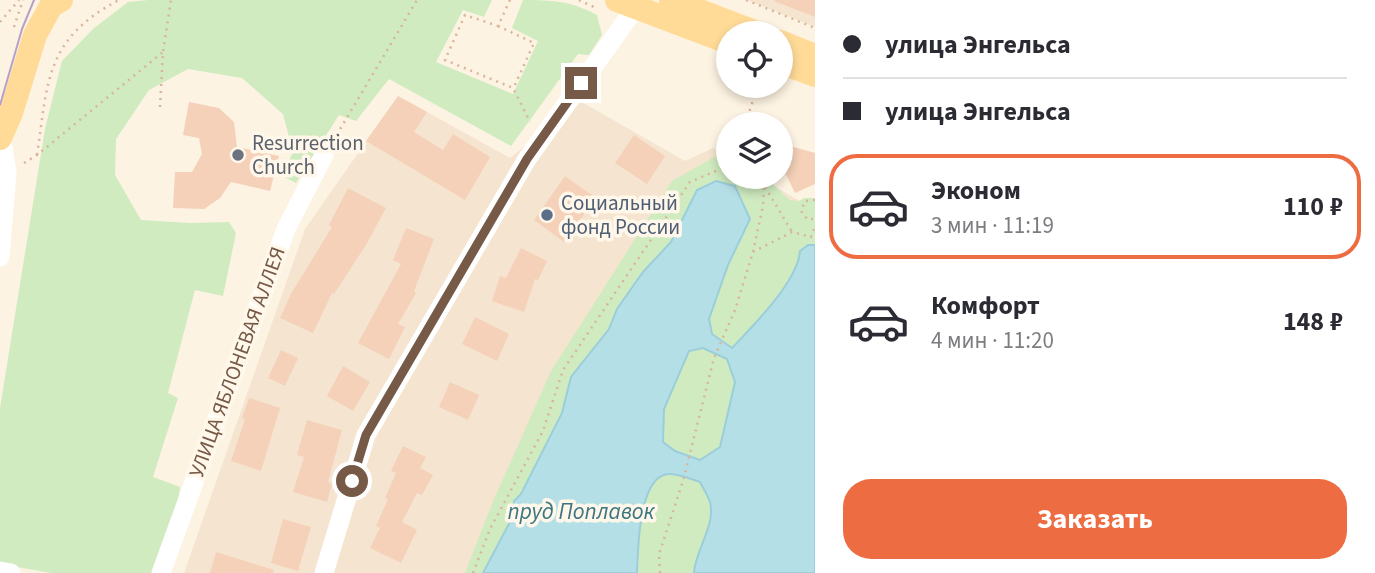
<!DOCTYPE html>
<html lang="ru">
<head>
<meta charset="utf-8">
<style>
  :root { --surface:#fff; --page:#f7f7f7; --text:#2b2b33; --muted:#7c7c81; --line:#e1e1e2; --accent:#ed6c41 }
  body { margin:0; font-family:"Source Sans 3",sans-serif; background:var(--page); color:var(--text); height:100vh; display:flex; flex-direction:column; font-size:26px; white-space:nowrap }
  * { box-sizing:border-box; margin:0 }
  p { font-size:23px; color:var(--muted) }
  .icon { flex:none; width:38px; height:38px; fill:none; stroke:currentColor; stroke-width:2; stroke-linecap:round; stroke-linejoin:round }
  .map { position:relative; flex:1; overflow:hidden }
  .details { display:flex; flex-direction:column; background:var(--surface); width:560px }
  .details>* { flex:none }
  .banner { display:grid; align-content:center; height:154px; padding:0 28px; background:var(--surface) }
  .buttons { position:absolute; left:716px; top:21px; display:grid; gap:14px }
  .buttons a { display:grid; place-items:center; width:77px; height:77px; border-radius:50%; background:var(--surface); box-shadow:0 4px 10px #0003; font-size:35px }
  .end { position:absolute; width:32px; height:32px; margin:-16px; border:9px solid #765947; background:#fff; box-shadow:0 0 0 4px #fff }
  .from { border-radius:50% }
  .banner b { display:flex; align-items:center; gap:24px; height:66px; font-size:26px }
  .banner b+b { border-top:2px solid var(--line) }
  .banner i { width:18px; height:18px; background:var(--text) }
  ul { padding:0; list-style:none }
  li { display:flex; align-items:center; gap:21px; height:105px; margin:0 14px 10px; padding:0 14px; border:4px solid transparent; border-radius:28px }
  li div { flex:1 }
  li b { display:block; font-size:26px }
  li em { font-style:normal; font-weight:700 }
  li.on { border-color:var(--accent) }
  li>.icon { width:63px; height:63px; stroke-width:1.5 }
  .cta { display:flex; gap:14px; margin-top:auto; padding:14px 28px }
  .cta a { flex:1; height:80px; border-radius:28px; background:var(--accent); color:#fff; font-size:28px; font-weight:700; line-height:80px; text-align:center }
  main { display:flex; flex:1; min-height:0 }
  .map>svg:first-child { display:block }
  .residential { fill:#f5e5d0 }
  .green { fill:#d0ebc0 }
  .water { fill:#b5dfe7; stroke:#9bceda; stroke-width:2; fill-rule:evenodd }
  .building { fill:#f4d1b8 }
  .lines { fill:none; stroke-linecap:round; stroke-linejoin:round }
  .path { stroke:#d9b59b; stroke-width:2.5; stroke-dasharray:2 5; stroke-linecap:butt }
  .minor { stroke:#fff; stroke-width:19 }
  .major { stroke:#ffdb97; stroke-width:24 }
  .tram { stroke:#b6a0c7; stroke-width:2 }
  .route { stroke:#765947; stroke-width:9 }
  .worship-dot { fill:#6b7280; stroke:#fff7e9; stroke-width:2.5 }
  .service-dot { fill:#5c6f8a; stroke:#fff7e9; stroke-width:2.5 }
  .labels { text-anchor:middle; stroke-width:7; stroke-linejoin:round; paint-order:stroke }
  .worship-label { font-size:21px; fill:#5b616d; stroke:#fff7e9; text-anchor:start }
  .service-label { font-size:21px; fill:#4e5e75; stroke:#fff7e9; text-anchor:start }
  .street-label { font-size:21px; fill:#765947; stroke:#fff7e9 }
  .water-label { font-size:23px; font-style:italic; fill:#3d7683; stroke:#fff7e9 }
</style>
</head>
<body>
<main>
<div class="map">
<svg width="815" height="573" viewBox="0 0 815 573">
  <rect width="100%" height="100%" fill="#fdf3e2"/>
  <path class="residential" d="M746 0H815V27Z
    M398 96 510 158 580 101 685 161 713 148 728 158V177H759L815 210V573H184L305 229Z"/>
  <path class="green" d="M148 0H492L484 17 463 10 436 62 513 94 538 41 512 28 523 0C552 0 571 1 597 15L602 35 589 55 578 54 511 146 389 79 356 121 339 115 296 183 282 176 293 152 283 114 242 78 188 69 149 90 116 139 115 175 141 220 190 223 229 222 236 233 223 296 195 290 168 393 178 398 153 477 180 487 178 504 156 573H51L0 564V408L45 129 62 61 93 29 128 2Z
    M728 154V177H765L790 200 799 201 804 198H815V573H465L491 506 551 371 672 181 714 157Z"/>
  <path class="water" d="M716 181 735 186 750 219 728 265 709 319 712 334 732 348C753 326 798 281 800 251L808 245H815V573H694C695 550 716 526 710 502 708 496 703 488 700 482 691 479 677 473 668 474 638 477 638 551 637 573H483L512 518 514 501 521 494 562 413 571 377 609 329 617 309 643 272 671 242 697 190ZM703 348 727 359 735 382 720 447 700 460 675 451 663 442 664 409 689 351Z"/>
  <path class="building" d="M815 0V17L774 1 775 0Z
    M398 96 427 112 414 132 443 150 453 134 490 157 465 200 366 141Z
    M189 102 219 108 234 122 237 147 279 156 270 191 231 182 220 198 204 209 173 208 175 172H192L202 154 199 138 183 135Z
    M634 135 665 156 647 184 615 163Z
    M780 143 815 153V184L795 193 780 162Z
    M565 176 596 198 564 242 534 220Z
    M348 188 386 208 366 245 334 294 332 293 313 333 280 318 292 292 332 227 329 225Z
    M406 228 434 239 414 291 416 293 398 324 405 327 389 359 358 343 401 264 393 260Z
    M521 248 547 261 538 280 535 279 524 312 492 301 500 276 506 278Z
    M475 317 509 334 497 361 462 344Z
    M281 350 298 358 285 386 268 378Z
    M343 366 370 382 353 411 327 396Z
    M450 382 479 395 468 420 439 407Z
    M249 398 280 408 261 471 231 461 245 419 242 418Z
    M307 420 342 430 328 482 332 484 327 502 293 492 304 457 297 455Z
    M403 446 426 457 420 468 433 475 422 495 417 493 402 522 417 530 401 563 370 548 380 528 376 526 388 499 385 498 396 473 391 471Z
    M283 519 311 527 298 571 271 563Z
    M216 552 274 570 273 573H210Z"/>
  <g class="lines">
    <path class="path" d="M510 0 498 26 465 15 445 60 513 88 530 122
      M579 0 598 9
      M746 0 815 28
      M0 22 19 0
      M498 26 534 43 514 87
      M14 27 23 0
      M160 107 163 52 171 0
      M745 124 758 86
      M333 141 417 0
      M37 155C48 81 45 39 119 0
      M24 163 37 155 163 52
      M765 187 792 232
      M815 200 805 201 801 211 807 219H815
      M753 252 792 232 811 237 815 227
      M473 573 490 529 543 431 563 370 690 182 728 166
      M660 573 659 554 683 481 714 358 735 310 753 252 763 206 764 185 751 177"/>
    <path class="minor" d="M0 257 7 172 1 136
      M0 571 11 573
      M161 573 286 229 324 155
      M324 573 366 435 527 159 641 0"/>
    <path class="major" d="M617 0 728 42
      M671 0 757 33
      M780 42 815 56
      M780 62 815 75
      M0 138 11 113 35 35 51 6 61 0"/>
    <path class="tram" d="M0 105 22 29 34 0"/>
  </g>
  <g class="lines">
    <path class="route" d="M352 481 366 435 527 159 581 83"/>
  </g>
  <circle class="worship-dot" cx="238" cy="155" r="7"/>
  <circle class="service-dot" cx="547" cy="215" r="7"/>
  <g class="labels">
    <g class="worship-label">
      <text x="252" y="150">Resurrection<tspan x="252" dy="24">Church</tspan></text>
    </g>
    <g class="service-label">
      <text x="561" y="210">Социальный<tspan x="561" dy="24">фонд России</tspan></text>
    </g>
    <g class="street-label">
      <text transform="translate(237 362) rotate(-70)" y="7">УЛИЦА ЯБЛОНЕВАЯ АЛЛЕЯ</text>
    </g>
    <g class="water-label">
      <text x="581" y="519">пруд Поплавок</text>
    </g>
  </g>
</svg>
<div class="buttons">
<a><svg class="icon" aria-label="locate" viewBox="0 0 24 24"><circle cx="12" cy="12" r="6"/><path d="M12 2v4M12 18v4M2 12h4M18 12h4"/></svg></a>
<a><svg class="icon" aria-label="layers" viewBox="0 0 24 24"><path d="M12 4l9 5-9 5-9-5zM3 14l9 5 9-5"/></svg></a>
</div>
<i class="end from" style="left:352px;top:481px"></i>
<i class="end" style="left:581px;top:83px"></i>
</div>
<section class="details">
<div class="banner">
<b><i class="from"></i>улица Энгельса</b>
<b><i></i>улица Энгельса</b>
</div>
<ul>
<li class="on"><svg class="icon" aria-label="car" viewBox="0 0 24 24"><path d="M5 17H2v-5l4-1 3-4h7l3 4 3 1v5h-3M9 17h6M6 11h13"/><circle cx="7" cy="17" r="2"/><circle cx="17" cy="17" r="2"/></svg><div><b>Эконом</b><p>3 мин · 11:19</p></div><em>110 ₽</em></li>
<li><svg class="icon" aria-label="car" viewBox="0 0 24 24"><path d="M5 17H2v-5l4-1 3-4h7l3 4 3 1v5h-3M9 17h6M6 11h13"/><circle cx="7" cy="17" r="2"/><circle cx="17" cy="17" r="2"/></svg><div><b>Комфорт</b><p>4 мин · 11:20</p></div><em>148 ₽</em></li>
</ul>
<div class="cta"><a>Заказать</a></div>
</section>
</main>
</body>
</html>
